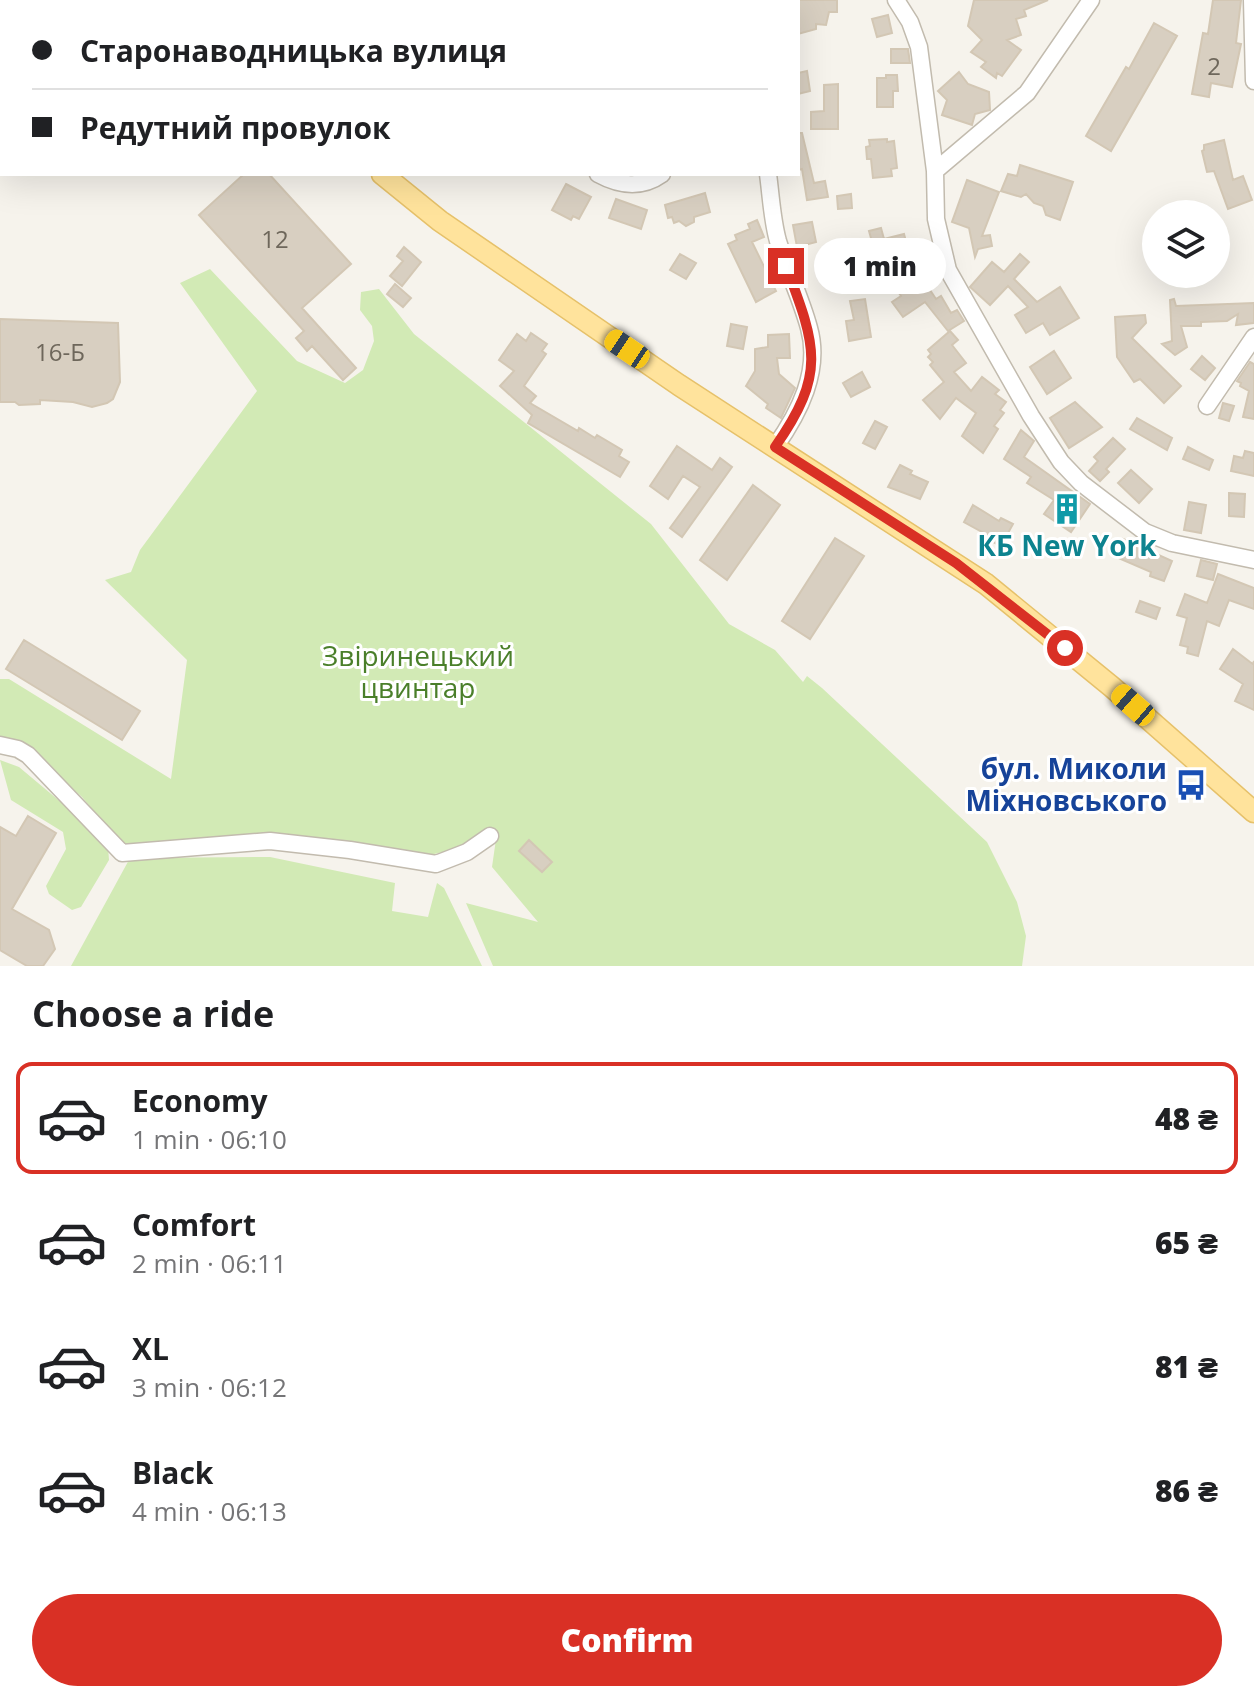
<!DOCTYPE html>
<html lang="en">
<head>
<meta charset="utf-8">
<style>
  :root { --surface:#fff; --page:#f6f6f6; --text:#202124; --muted:#757577; --line:#e0e0e0; --accent:#d93025 }
  body { margin:0; font-family:"Open Sans",sans-serif; background:var(--page); color:var(--text); height:100vh; display:flex; flex-direction:column; font-size:30px; white-space:nowrap }
  * { box-sizing:border-box; margin:0 }
  p { font-size:26px; color:var(--muted) }
  .icon { flex:none; width:44px; height:44px; fill:none; stroke:currentColor; stroke-width:2; stroke-linecap:round; stroke-linejoin:round }
  .map { position:relative; height:966px; overflow:hidden }
  .drawer { display:flex; flex-direction:column; background:var(--surface); flex:1 }
  .drawer>* { flex:none }
  .banner { position:absolute; left:0px; top:0px; width:800px; height:176px; box-shadow:0 8px 32px #0002; display:grid; align-content:center; height:176px; padding:0 32px; background:var(--surface) }
  .buttons { position:absolute; left:1142px; top:200px; display:grid; gap:16px }
  .buttons a { display:grid; place-items:center; width:88px; height:88px; border-radius:50%; background:var(--surface); box-shadow:0 8px 32px #0002; font-size:40px }
  .end { position:absolute; width:36px; height:36px; margin:-18px; border:10px solid #d93025; background:#fff; box-shadow:0 0 0 4px #fff }
  .from { border-radius:50% }
  .bubble { position:absolute; height:56px; border-radius:28px; background:var(--surface); box-shadow:0 8px 32px #0002; font-size:26px; font-weight:800; line-height:56px; text-align:center }
  .car { position:absolute; width:24px; height:48px; margin:-24px -12px; border-radius:10px; box-shadow:0 0 6px 2px #0007; background:linear-gradient(#f5c518 24%,#345 0 40%,#f5c518 0 76%,#345 0 86%,#f5c518 0) }
  .banner b { display:flex; align-items:center; gap:28px; height:76px; font-size:30px }
  .banner b+b { border-top:2px solid var(--line) }
  .banner i { width:20px; height:20px; background:var(--text) }
  ul { padding:0; list-style:none }
  li { display:flex; align-items:center; gap:24px; height:112px; margin:0 16px 12px; padding:0 16px; border:4px solid transparent; border-radius:16px }
  li div { flex:1 }
  li b { display:block; font-size:30px }
  li em { font-style:normal; font-weight:800 }
  li.selected { border-color:var(--accent) }
  li>.icon { width:72px; height:72px; stroke-width:1.5 }
  h2 { padding:0 32px; font-size:36px; line-height:96px }
  .primary-button { display:flex; gap:16px; margin-top:auto; padding:16px 32px }
  .primary-button a { flex:1; height:92px; border-radius:48px; background:var(--accent); color:#fff; font-size:32px; font-weight:800; line-height:92px; text-align:center }
  .map>svg:first-child { display:block }
  .green { fill:#d2eab5 }
  .building { fill:#d8cfc1; stroke:#d3c7b4; stroke-width:2 }
  .lines { fill:none; stroke-linecap:round; stroke-linejoin:round }
  .minor-casing { stroke:#c2bbae; stroke-width:19 }
  .major-casing { stroke:#e6c16a; stroke-width:23 }
  .minor { stroke:#fff; stroke-width:16 }
  .major { stroke:#ffe39c; stroke-width:20 }
  .route { stroke:#d93025; stroke-width:10 }
  .labels { text-anchor:middle; stroke-width:6; stroke-linejoin:round; paint-order:stroke }
  .number-label { font-size:24px; fill:#6e675b }
  .culture-label { font-size:28px; font-weight:bold; fill:#0d838f; stroke:#fff }
  .park-label { font-size:28px; fill:#4a7f2a; stroke:#fff }
  .transit-label { font-size:28px; font-weight:bold; fill:#164399; stroke:#fff; text-anchor:end }
</style>
</head>
<body>
<div class="map">
<svg width="1254" height="966" viewBox="0 0 1254 966">
  <rect width="100%" height="100%" fill="#f6f3ec"/>
  <path class="green" d="M210 269 297 361 345 383 363 370 374 341 372 326 360 310 361 292 379 289 414 334 651 524 729 624 775 650 803 682 807 676 822 688 987 842 1017 902 1026 936 1022 966H493L466 903 538 922 492 867 496 839 426 856 277 834 123 846 82 797 32 753 0 742V679H9L171 779 187 660 105 580 131 572 140 550 257 391 180 283Z
    M0 760 19 767 87 824 108 847 109 860 81 907 72 910 49 894 46 886 66 849 63 832 11 800Z
    M270 857 395 883 392 911 428 917 437 883 444 888 482 966H71L130 858Z"/>
  <path class="building" d="M798 0H837V12H829L826 25 816 24V29L798 34Z
    M974 0H1048L1024 10 1026 16 1016 19 1021 35 1007 40 1021 50 1002 76 997 73 996 78 981 67 986 62 971 52 982 40 968 26Z
    M1213 0H1241L1236 43 1241 44 1232 87 1211 83 1209 97 1192 94 1203 33 1208 34Z
    M888 15 892 33 877 37 872 19Z
    M1154 23 1177 36 1111 151 1086 136 1126 67 1129 69Z
    M891 49H908L910 63H891Z
    M807 71 810 91 798 94V73Z
    M959 72 968 84 989 92 990 110 975 114 972 125 942 115 947 100 938 91Z
    M886 75H897L898 91H893V107H877V78H886Z
    M838 84V129H811V112L824 111V85Z
    M798 133H802L814 183 825 181 828 197 807 200 802 169 798 170Z
    M887 139V142L894 141 897 168 891 169 892 176 873 178 871 159H867L866 147 870 146 869 140Z
    M1224 140 1233 180 1243 176 1252 200 1228 209 1214 171 1207 172 1202 151 1204 150V145Z
    M1020 165 1073 182 1060 220 1046 215 1043 206 1034 203 1026 194 1021 197 1001 191 1008 174 1017 176Z
    M244 174H269L351 264 302 308 356 368 343 380 312 346 307 351 296 338 304 331 199 215Z
    M967 180 999 192 982 236 990 235 992 246 978 249 975 257 969 228 952 222Z
    M566 184 591 197 579 219 573 216 571 220 552 210Z
    M705 193 710 212 694 217V222L686 226 679 221 674 223 672 217 668 218 665 205Z
    M851 194 852 208 838 209 837 196Z
    M616 199 647 210 641 229 609 218Z
    M757 220 764 237 752 242 776 291 756 302 728 244 737 240 735 235 750 229 748 224Z
    M812 222 816 242 797 247 793 225Z
    M881 228 884 239 904 234 909 253 871 264 867 251 874 249 869 231Z
    M404 247 421 262 402 286 390 276 403 261 397 256Z
    M680 254 696 263 686 279 670 270Z
    M1020 254 1029 262 1014 279 1037 302 1060 287 1079 318 1050 335 1043 323 1026 333 1015 315 1028 307 1008 286 990 305 970 287 992 262 1004 272Z
    M916 276 919 280 922 278 936 299 941 296 951 313 957 310 964 321 948 331 925 302 903 317 892 302 901 296 897 290Z
    M395 284 411 298 403 307 387 294Z
    M865 299 871 337 849 341 846 321 854 320 850 301Z
    M1174 299 1176 306 1254 303V323L1236 325 1238 314 1227 321 1201 322V326H1181L1187 347 1175 355 1162 344 1172 341 1170 300Z
    M1145 315 1146 323 1132 338 1181 386 1164 403 1140 379 1134 382 1117 357 1115 317Z
    M0 319 118 323 120 382 113 399 107 403 92 407 73 402 40 400V404L19 405 15 402H0Z
    M731 324 747 327 743 349 727 346Z
    M950 331 958 340 952 345 966 363 954 372 971 391 982 377 999 390 995 394 1006 402 1000 410 1004 413 994 426 998 429 983 453 962 436 976 413 956 398 940 419 923 400 944 382 930 365 933 362 928 357 931 354 928 350Z
    M531 333 547 344 542 351 546 354 524 386 536 396 530 403 578 431 579 428 595 438 597 435 622 450 619 456 629 462 620 477 528 423 532 415 500 386 514 371 499 360 517 334 526 341Z
    M789 334 790 358H777L779 374 795 388 781 418 766 408 768 404 746 386 755 371V349L768 347V335Z
    M1054 351 1071 378 1047 394 1030 367Z
    M1202 356 1215 368 1205 380 1191 369Z
    M1250 362 1254 364V419L1243 417 1249 391 1240 386 1241 383 1237 381Z
    M862 372 870 387 851 397 843 383Z
    M1075 402 1102 427 1069 448 1050 418Z
    M1223 403 1234 406 1229 421 1219 418Z
    M1137 418 1172 438 1167 450 1130 429Z
    M875 421 887 427 875 449 863 443Z
    M1021 430 1034 441 1024 457 1090 504 1071 532 1044 514 1054 500 1027 483 1031 477 1004 459Z
    M1113 438 1125 449 1106 469 1109 472 1100 481 1089 471 1098 461 1094 457Z
    M677 446 712 470 720 458 732 467 682 537 670 528 700 487 683 476 668 499 650 486Z
    M1188 447 1213 460 1209 470 1183 459Z
    M1245 451 1254 453V476L1231 471 1234 456 1243 458Z
    M900 465 912 471 910 474 928 482 920 499 888 487Z
    M1131 470 1152 489 1139 503 1118 483Z
    M753 485 780 505 727 580 700 560Z
    M1229 493 1245 494 1244 517 1229 516Z
    M1189 502 1206 505 1201 533 1184 530Z
    M973 505 999 521 1001 518 1013 524 1001 546 989 540 991 537 964 522Z
    M835 538 864 556 810 639 782 621Z
    M1123 539 1172 561 1164 581 1150 576 1151 572 1116 557Z
    M1201 560 1217 564 1213 580 1197 576Z
    M1218 574 1254 588V609L1229 600 1219 626 1207 621 1198 656 1187 653 1188 647 1180 645 1187 618 1177 615 1185 594 1207 603Z
    M1140 601 1160 608 1156 619 1136 612Z
    M24 640 140 711 122 740 6 669Z
    M1233 649 1250 662 1253 664 1254 661V710L1235 701 1243 684 1220 669Z
    M28 816 56 833 12 909 49 930 55 949 43 966H27L0 950V827L16 836Z
    M529 840 552 862 542 872 519 851Z"/>
  <g class="lines">
    <defs>
      <path id="minor" d="M397 0V2
        M755 0V2
        M896 0 910 22 919 47 935 171 936 219 948 270 1031 416 1061 462 1081 483 1145 532 1172 543 1254 560
        M1252 0 1254 81
        M687 2V0
        M935 171 1027 93 1091 0
        M598 174C620 186 641 189 662 174
        M768 174C771 196 772 220 778 241 787 270 801 298 809 328 821 371 799 413 775 447
        M1207 406 1254 337
        M0 745 18 749 28 755 122 853 270 841 350 850 436 864 467 852 490 836"/>
      <path id="major" d="M282 0 283 2
        M382 174 440 221 679 385 986 584 1112 687 1254 812"/>
    </defs>
    <use href="#minor" class="minor-casing"/>
    <use href="#major" class="major-casing"/>
    <use href="#minor" class="minor"/>
    <use href="#major" class="major"/>
  </g>
  <g class="lines">
    <path class="route" d="M786 266C816 346 827 373 775 447L956 563 1065 648"/>
  </g>
  <defs>
    <symbol id="building-bare" viewBox="-9 -9 18 18"><path d="M-4-6H4V6H1V3H-1V6H-4ZM-2.5-4.3h1.7v1.8h-1.7ZM.8-4.3h1.7v1.8H.8ZM-2.5-1h1.7V.8h-1.7ZM.8-1h1.7V.8H.8Z" fill="#0f9aa8" stroke="#fff" stroke-width="2.5" paint-order="stroke"/></symbol>
    <symbol id="bus-bare" viewBox="-9 -9 18 18"><path d="M-5-6H5V4H4V6H2V4H-2V6H-4V4H-5ZM-3.5-4V0h7V-4ZM-3.5 1.2v1.5H-2V1.2ZM2 1.2v1.5H3.5V1.2Z" fill="#1a4fb4" stroke="#fff" stroke-width="2.5" paint-order="stroke"/></symbol>
  </defs>
  <g fill-rule="evenodd">
    <use href="#building-bare" x="1045" y="487" width="44" height="44"/>
    <use href="#bus-bare" x="1169" y="763" width="44" height="44"/>
  </g>
  <g class="labels">
    <g class="number-label">
      <text x="1214" y="75">2</text>
      <text x="275" y="248">12</text>
      <text x="60" y="361">16-Б</text>
    </g>
    <g class="culture-label">
      <text x="1067" y="556">КБ New York</text>
    </g>
    <g class="park-label">
      <text x="418" y="666">Звіринецький<tspan x="418" dy="32">цвинтар</tspan></text>
    </g>
    <g class="transit-label">
      <text x="1167" y="779">бул. Миколи<tspan x="1167" dy="32">Міхновського</tspan></text>
    </g>
  </g>
</svg>
<div class="buttons">
<a><svg class="icon" aria-label="layers" viewBox="0 0 24 24"><path d="M12 4l9 5-9 5-9-5zM3 14l9 5 9-5"/></svg></a>
</div>
<i class="end from" style="left:1065px;top:648px"></i>
<i class="end" style="left:786px;top:266px"></i>
<div class="bubble" style="left:814px;top:238px;width:132px">1 min</div>
<i class="car" style="left:627px;top:349px;rotate:304deg"></i>
<i class="car" style="left:1133px;top:705px;rotate:311deg"></i>
<div class="banner">
<b><i class="from"></i>Старонаводницька вулиця</b>
<b><i></i>Редутний провулок</b>
</div>
</div>
<section class="drawer">
<h2>Choose a ride</h2>
<ul>
<li class="selected"><svg class="icon" aria-label="car" viewBox="0 0 24 24"><path d="M5 17H2v-5l4-1 3-4h7l3 4 3 1v5h-3M9 17h6M6 11h13"/><circle cx="7" cy="17" r="2"/><circle cx="17" cy="17" r="2"/></svg><div><b>Economy</b><p>1 min · 06:10</p></div><em>48 ₴</em></li>
<li><svg class="icon" aria-label="car" viewBox="0 0 24 24"><path d="M5 17H2v-5l4-1 3-4h7l3 4 3 1v5h-3M9 17h6M6 11h13"/><circle cx="7" cy="17" r="2"/><circle cx="17" cy="17" r="2"/></svg><div><b>Comfort</b><p>2 min · 06:11</p></div><em>65 ₴</em></li>
<li><svg class="icon" aria-label="car" viewBox="0 0 24 24"><path d="M5 17H2v-5l4-1 3-4h7l3 4 3 1v5h-3M9 17h6M6 11h13"/><circle cx="7" cy="17" r="2"/><circle cx="17" cy="17" r="2"/></svg><div><b>XL</b><p>3 min · 06:12</p></div><em>81 ₴</em></li>
<li><svg class="icon" aria-label="car" viewBox="0 0 24 24"><path d="M5 17H2v-5l4-1 3-4h7l3 4 3 1v5h-3M9 17h6M6 11h13"/><circle cx="7" cy="17" r="2"/><circle cx="17" cy="17" r="2"/></svg><div><b>Black</b><p>4 min · 06:13</p></div><em>86 ₴</em></li>
</ul>
<div class="primary-button"><a>Confirm</a></div>
</section>
</body>
</html>
